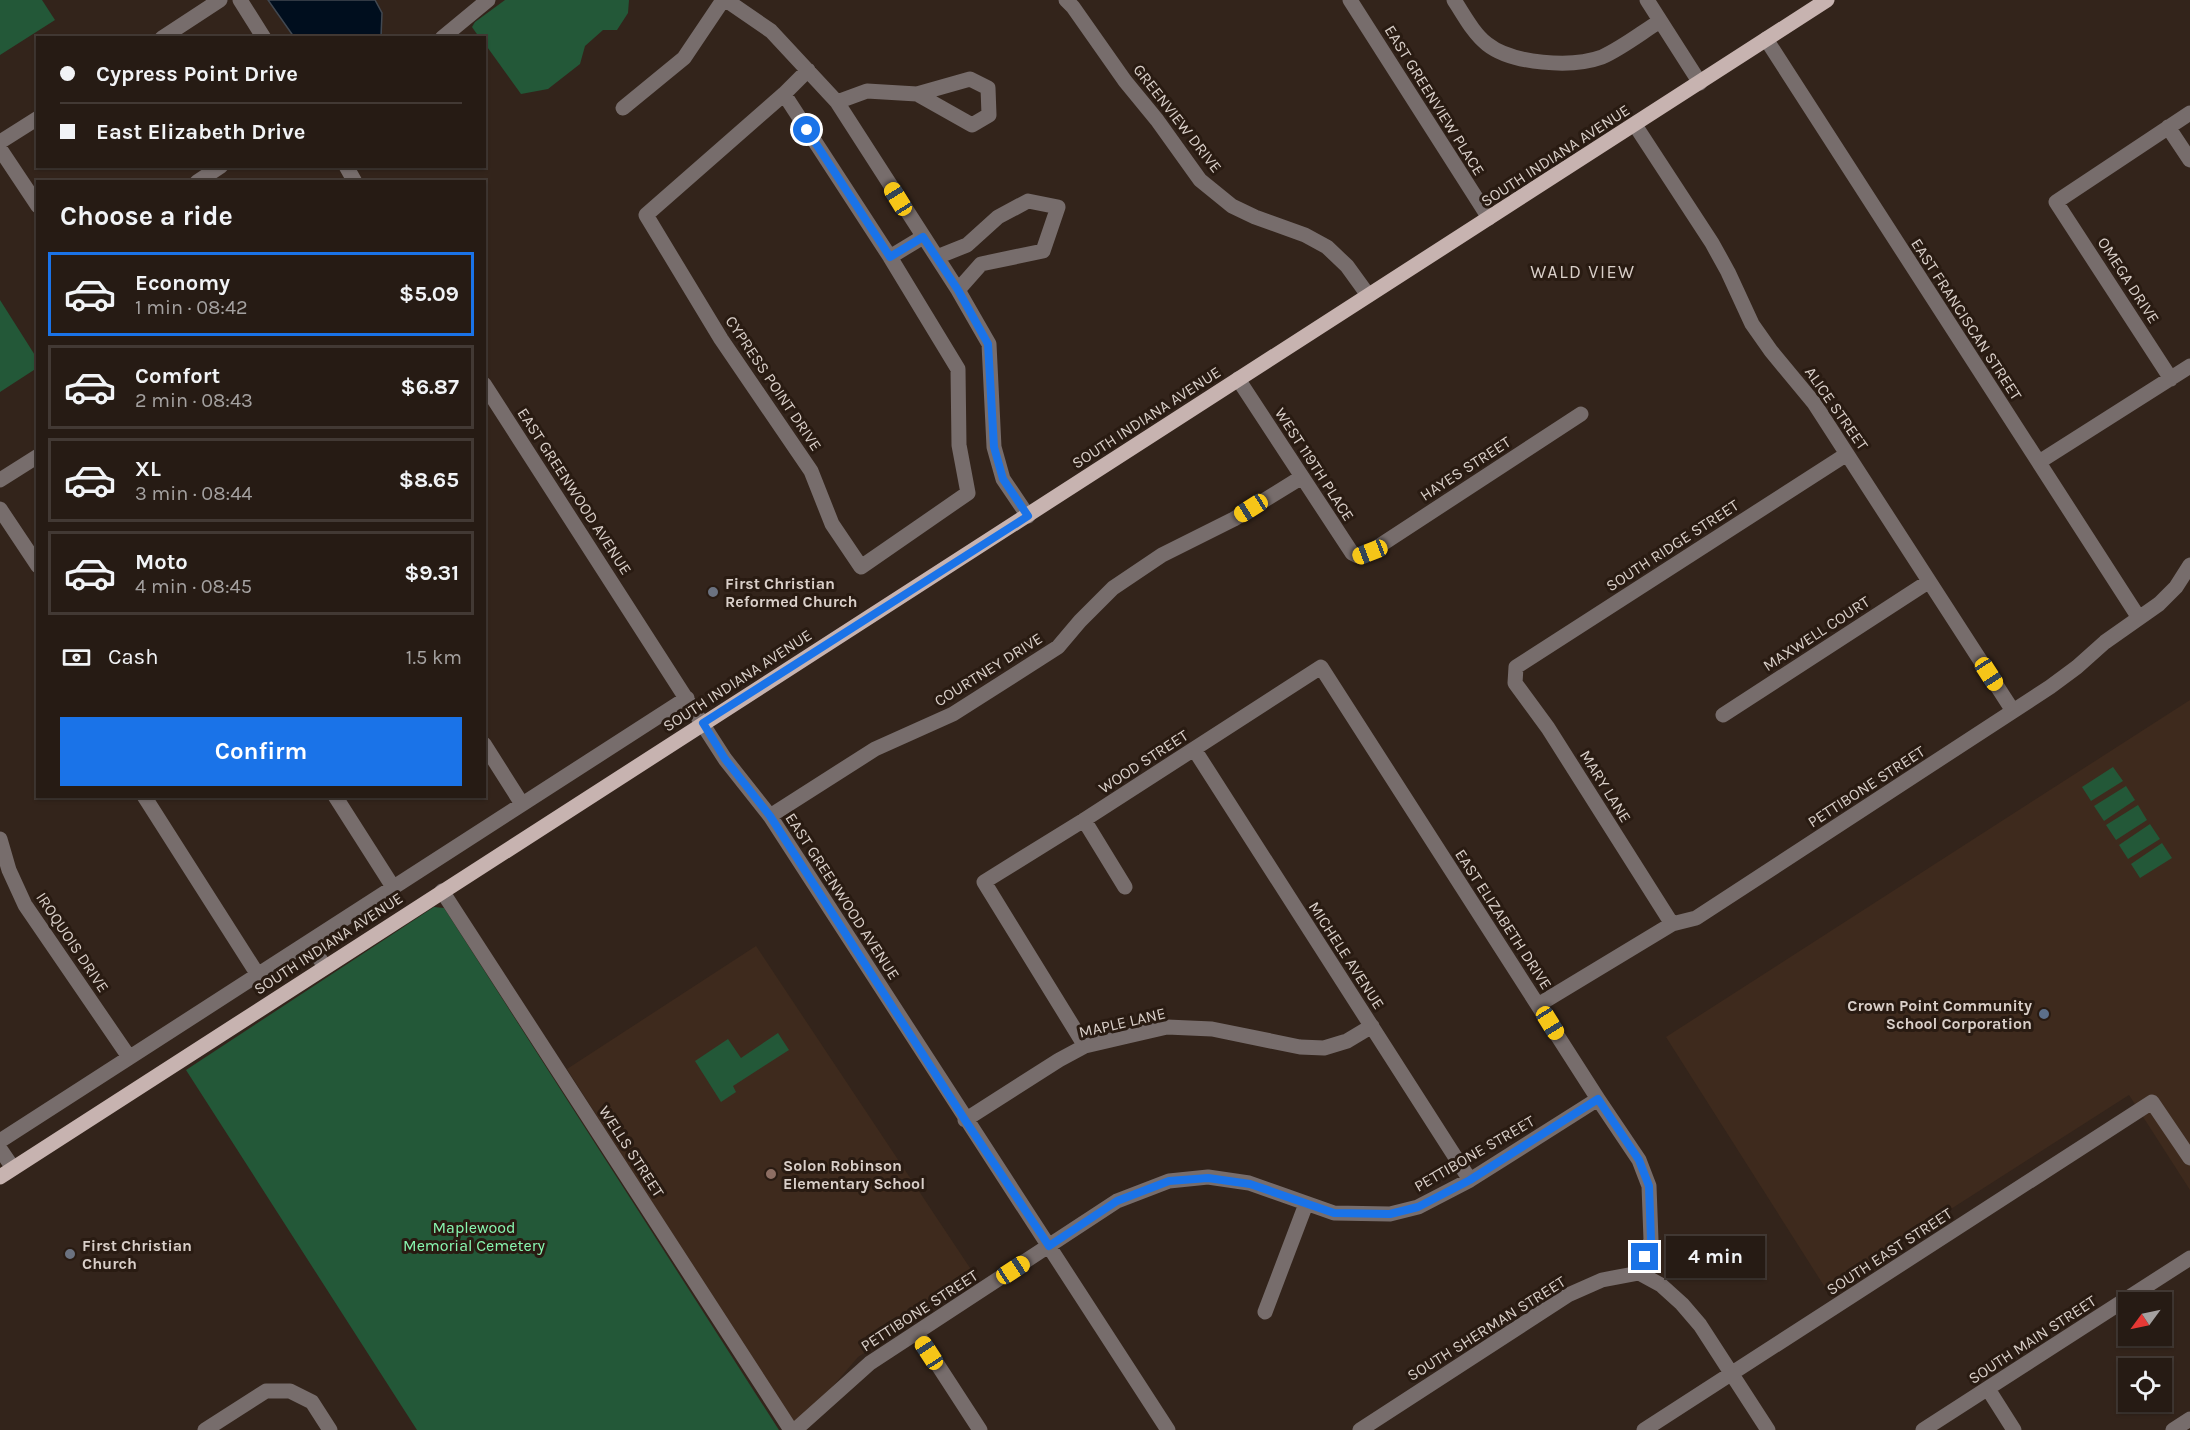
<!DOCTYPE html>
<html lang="en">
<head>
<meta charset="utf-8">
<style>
  :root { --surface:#261b14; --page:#2e241d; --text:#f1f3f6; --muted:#a4a1a0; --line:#423934; --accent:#1a73e8 }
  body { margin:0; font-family:Karla,sans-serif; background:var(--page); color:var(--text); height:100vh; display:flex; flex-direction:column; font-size:22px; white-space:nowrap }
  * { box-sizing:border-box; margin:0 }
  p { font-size:20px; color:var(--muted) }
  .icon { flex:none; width:33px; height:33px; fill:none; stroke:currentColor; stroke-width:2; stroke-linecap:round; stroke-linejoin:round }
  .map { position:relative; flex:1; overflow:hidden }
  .drawer { position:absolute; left:36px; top:180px; width:450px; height:618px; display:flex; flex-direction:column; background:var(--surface); border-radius:0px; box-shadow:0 2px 4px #0004,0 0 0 2px var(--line) }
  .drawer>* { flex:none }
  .banner { position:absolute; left:36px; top:36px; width:450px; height:132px; border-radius:0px; box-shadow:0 2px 4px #0004,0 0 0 2px var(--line); display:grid; align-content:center; height:132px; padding:0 24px; background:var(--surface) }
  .needle { width:39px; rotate:237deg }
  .fabs { position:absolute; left:2118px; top:1292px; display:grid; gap:12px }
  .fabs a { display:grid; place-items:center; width:54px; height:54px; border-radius:0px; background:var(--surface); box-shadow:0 2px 4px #0004,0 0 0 2px var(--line); font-size:30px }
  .end { position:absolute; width:27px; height:27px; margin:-14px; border:8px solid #1a73e8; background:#fff; box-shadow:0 0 0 3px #fff }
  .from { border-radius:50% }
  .bubble { position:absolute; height:42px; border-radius:0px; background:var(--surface); box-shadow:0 2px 4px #0004,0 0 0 2px var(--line); font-size:20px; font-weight:700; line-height:42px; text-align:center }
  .car { position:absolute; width:18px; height:36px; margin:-18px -9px; border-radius:8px; box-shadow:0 0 4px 2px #0007; background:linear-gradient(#f5c518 24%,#345 0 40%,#f5c518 0 76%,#345 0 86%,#f5c518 0) }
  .banner b { display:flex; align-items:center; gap:21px; height:57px; font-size:22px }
  .banner b+b { border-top:2px solid var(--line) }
  .banner i { width:15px; height:15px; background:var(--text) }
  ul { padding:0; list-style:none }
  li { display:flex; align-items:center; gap:18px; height:84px; margin:0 12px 9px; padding:0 12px; border:3px solid var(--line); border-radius:0px }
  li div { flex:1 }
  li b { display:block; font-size:22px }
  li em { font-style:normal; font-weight:700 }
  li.current { border-color:var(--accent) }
  li>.icon { width:54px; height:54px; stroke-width:1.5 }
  h2 { padding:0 24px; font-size:27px; line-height:72px }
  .pay { display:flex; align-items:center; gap:15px; height:66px; padding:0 24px; font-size:22px }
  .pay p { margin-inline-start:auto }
  .primary-button { display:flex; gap:12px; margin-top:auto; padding:12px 24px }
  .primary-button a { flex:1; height:69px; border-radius:0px; background:var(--accent); color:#fff; font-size:24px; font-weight:700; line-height:69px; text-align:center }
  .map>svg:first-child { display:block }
  .built { fill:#3e2a1d }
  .green { fill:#235838 }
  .water { fill:#000e1e; stroke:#414851; stroke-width:1.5 }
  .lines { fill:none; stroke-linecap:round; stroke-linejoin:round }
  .minor { stroke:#776d6c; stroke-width:15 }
  .major { stroke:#c7b3b0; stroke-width:15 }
  .route { stroke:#1a73e8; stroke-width:8 }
  .worship-dot { fill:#6b7280; stroke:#291b12; stroke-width:2 }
  .service-dot { fill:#5c6f8a; stroke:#291b12; stroke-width:2 }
  .education-dot { fill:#8d6e63; stroke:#291b12; stroke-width:2 }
  .labels { text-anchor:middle; stroke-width:6; stroke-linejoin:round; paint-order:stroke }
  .street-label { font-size:16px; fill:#d9cfc9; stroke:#291b12 }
  .poi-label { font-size:16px; font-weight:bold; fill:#d9cfc9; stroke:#291b12; text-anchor:start }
  .park-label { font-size:16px; fill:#88f7b1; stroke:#291b12 }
  .neighbourhood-label { font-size:18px; letter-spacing:1.5px; fill:#d9cfc9; stroke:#291b12 }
</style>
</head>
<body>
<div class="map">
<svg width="2190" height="1430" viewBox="0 0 2190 1430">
  <rect width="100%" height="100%" fill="#33241b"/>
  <path class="built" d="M2190 700V1190L2129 1095 1826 1289 1666 1037Z
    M756 946 978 1280 858 1357 815 1407 792 1422 567 1069Z"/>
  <path class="green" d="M0 0H42L55 20 0 55Z
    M505 0H629L628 13 617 30H603L585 46 580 64 548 89 521 94 485 44 484 38 479 37 472 27 475 22Z
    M0 300 38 360 37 368 0 392Z
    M2113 767 2123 781 2091 801 2082 787Z
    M2126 786 2135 800 2104 821 2094 806Z
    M2138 805 2147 820 2116 840 2106 825Z
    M2150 824 2160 839 2128 859 2119 845Z
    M2162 843 2172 858 2140 878 2131 864Z
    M434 907 444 908 779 1430H417L186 1070Z
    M778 1033 789 1050 733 1086 736 1092 721 1102 695 1061 728 1039 741 1058Z"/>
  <path class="water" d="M268 0H375L382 13 381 37H294Z"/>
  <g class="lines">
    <path class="minor" d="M240 0 264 38
      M726 0 771 31 837 102 958 290 989 344 994 447 1003 479 1028 516
      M1066 0 1073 7 1125 81 1157 120 1200 180 1232 206 1255 217 1305 235 1327 247 1347 266 1368 295
      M1350 0 1489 218
      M1454 0C1464 15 1473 33 1487 44 1512 64 1572 68 1602 57 1622 48 1641 33 1660 21
      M1647 0 1700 83
      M162 38 220 0
      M442 38 488 0
      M1766 39 2139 618
      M784 94 890 257 958 369 959 445 968 493 861 567 832 524 811 471 721 339 646 215Z
      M784 94 808 70
      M837 102 867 91 917 94 972 125 989 115 988 88 970 79 917 94
      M623 108 684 58 723 0
      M1635 125 1712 243 1728 272 1752 324 1771 351 1814 403 2013 711
      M2168 127 2190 160
      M0 142 38 118
      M0 149 38 206
      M346 166 355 182
      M197 182 221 166
      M890 257 923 237
      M937 257 967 245 998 217 1028 201 1058 207 1043 251 981 264 958 290
      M1238 379 1352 553 1358 556 1370 552 1581 414
      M2171 379 2056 202 2190 113
      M484 384 725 759 770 816 1168 1430
      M2039 462 2190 366
      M0 480 38 456
      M0 509 38 566
      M1723 715 1928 582
      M484 744 522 804
      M1194 749 1470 1180
      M144 796 258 975
      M335 796 393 887
      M770 816 875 749 953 714 1058 647 1080 621 1113 588 1162 555 1234 519 1302 477
      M1084 820 1125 887
      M0 839 9 870 25 905 129 1057
      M442 891 791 1430
      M1672 924 1548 728 1515 683 1516 667 1847 454
      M309 942 325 967
      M1538 1005 1672 924 1696 918 2050 687 2077 667 2105 642 2159 604 2176 587 2190 565
      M1085 1046 984 882 1084 820 1321 667 1598 1099 1639 1160 1649 1186 1651 1240 1639 1273
      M965 1120 1059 1060 1085 1046 1128 1036 1167 1027 1212 1029 1300 1047 1324 1048 1347 1041 1372 1026
      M0 1141 687 698
      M0 1149 13 1168
      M1639 1273 1661 1285 1682 1304 1700 1325 1768 1430
      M1265 1312 1306 1204
      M917 1333 980 1430
      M1988 1389 2014 1430
      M205 1430 266 1391H290L312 1402 330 1430
      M795 1430 870 1363 1117 1201 1169 1181 1208 1177 1249 1183 1334 1213 1390 1214 1418 1207 1470 1180 1598 1099
      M1360 1430 1568 1295 1602 1280 1639 1273
      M1644 1430 2152 1102 2190 1158
      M1923 1430 2190 1258
      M2173 1430 2190 1419"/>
    <path class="major" d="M0 1177 1827 0"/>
  </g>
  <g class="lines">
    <path class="route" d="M807 130 890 257 923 237 958 290 988 344 994 447 1003 479 1028 516 703 723 725 759 770 816 965 1120 1049 1246 1117 1201 1169 1181 1208 1178 1250 1184 1334 1213 1390 1214 1418 1207 1470 1180 1598 1099 1639 1160 1649 1186 1651 1240 1645 1257"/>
  </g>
  <g class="worship-dot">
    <circle cx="713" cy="592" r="6"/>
    <circle cx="70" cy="1254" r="6"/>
  </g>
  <circle class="service-dot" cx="2044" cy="1014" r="6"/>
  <circle class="education-dot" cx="771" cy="1174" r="6"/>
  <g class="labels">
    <g class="street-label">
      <text transform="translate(1435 100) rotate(58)" y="6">EAST GREENVIEW PLACE</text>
      <text transform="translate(1178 118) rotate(52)" y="6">GREENVIEW DRIVE</text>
      <text transform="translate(1555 155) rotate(-33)" y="6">SOUTH INDIANA AVENUE</text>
      <text transform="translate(2129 280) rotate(57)" y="6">OMEGA DRIVE</text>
      <text transform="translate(1967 319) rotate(57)" y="6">EAST FRANCISCAN STREET</text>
      <text transform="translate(774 383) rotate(56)" y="6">CYPRESS POINT DRIVE</text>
      <text transform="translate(1837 408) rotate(55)" y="6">ALICE STREET</text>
      <text transform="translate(1146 417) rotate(-33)" y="6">SOUTH INDIANA AVENUE</text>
      <text transform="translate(1315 464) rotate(57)" y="6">WEST 119TH PLACE</text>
      <text transform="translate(1465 468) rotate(-33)" y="6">HAYES STREET</text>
      <text transform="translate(575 491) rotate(57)" y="6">EAST GREENWOOD AVENUE</text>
      <text transform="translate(1672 545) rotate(-33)" y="6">SOUTH RIDGE STREET</text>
      <text transform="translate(1816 633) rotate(-33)" y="6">MAXWELL COURT</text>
      <text transform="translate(988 669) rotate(-32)" y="6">COURTNEY DRIVE</text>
      <text transform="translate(737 680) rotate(-33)" y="6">SOUTH INDIANA AVENUE</text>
      <text transform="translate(1143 761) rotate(-33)" y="6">WOOD STREET</text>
      <text transform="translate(1606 786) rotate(58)" y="6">MARY LANE</text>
      <text transform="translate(1866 786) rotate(-33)" y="6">PETTIBONE STREET</text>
      <text transform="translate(843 896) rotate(57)" y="6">EAST GREENWOOD AVENUE</text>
      <text transform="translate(1504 919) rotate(57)" y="6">EAST ELIZABETH DRIVE</text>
      <text transform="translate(73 942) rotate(56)" y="6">IROQUOIS DRIVE</text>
      <text transform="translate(328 943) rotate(-33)" y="6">SOUTH INDIANA AVENUE</text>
      <text transform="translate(1347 955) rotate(57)" y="6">MICHELE AVENUE</text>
      <text transform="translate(1122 1022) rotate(-13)" y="6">MAPLE LANE</text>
      <text transform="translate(632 1151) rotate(57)" y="6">WELLS STREET</text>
      <text transform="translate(1474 1153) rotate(-30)" y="6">PETTIBONE STREET</text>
      <text transform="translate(1889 1251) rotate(-33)" y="6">SOUTH EAST STREET</text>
      <text transform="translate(919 1310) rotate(-33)" y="6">PETTIBONE STREET</text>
      <text transform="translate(1486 1328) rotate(-32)" y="6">SOUTH SHERMAN STREET</text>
      <text transform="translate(2032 1339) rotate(-33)" y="6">SOUTH MAIN STREET</text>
    </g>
    <g class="poi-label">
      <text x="725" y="589">First Christian<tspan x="725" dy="18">Reformed Church</tspan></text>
      <text x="2032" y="1011" text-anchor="end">Crown Point Community<tspan x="2032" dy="18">School Corporation</tspan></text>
      <text x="783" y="1171">Solon Robinson<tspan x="783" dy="18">Elementary School</tspan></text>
      <text x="82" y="1251">First Christian<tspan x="82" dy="18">Church</tspan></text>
    </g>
    <g class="park-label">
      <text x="474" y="1233">Maplewood<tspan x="474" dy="18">Memorial Cemetery</tspan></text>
    </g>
    <g class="neighbourhood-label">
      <text x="1583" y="278">WALD VIEW</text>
    </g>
  </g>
</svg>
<div class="fabs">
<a><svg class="needle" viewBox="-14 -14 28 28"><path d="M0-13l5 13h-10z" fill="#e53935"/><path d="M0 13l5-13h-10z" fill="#a4a1a0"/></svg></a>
<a><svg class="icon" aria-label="locate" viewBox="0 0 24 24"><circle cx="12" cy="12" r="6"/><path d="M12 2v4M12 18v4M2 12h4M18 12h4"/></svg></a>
</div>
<i class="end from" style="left:807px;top:130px"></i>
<i class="end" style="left:1645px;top:1257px"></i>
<div class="bubble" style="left:1666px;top:1236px;width:99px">4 min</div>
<i class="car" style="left:898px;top:199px;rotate:328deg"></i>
<i class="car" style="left:1251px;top:508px;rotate:238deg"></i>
<i class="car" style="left:1370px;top:552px;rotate:249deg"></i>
<i class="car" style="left:1989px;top:674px;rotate:147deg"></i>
<i class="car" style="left:1550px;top:1023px;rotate:148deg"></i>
<i class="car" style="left:1013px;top:1270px;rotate:57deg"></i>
<i class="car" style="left:929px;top:1353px;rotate:327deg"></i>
<div class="banner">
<b><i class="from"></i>Cypress Point Drive</b>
<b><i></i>East Elizabeth Drive</b>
</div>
<section class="drawer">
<h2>Choose a ride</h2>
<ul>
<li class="current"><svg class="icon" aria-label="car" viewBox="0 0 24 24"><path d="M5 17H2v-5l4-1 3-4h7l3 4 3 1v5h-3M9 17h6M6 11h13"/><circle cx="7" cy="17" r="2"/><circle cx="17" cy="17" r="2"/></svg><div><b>Economy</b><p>1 min · 08:42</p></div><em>$5.09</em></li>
<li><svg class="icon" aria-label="car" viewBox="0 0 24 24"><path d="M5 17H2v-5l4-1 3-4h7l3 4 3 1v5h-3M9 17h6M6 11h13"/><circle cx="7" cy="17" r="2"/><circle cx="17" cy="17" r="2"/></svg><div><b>Comfort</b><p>2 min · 08:43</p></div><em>$6.87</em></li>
<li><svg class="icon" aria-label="car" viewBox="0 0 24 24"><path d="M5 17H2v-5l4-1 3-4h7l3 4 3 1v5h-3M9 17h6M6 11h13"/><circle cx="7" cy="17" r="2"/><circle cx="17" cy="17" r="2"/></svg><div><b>XL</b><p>3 min · 08:44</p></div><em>$8.65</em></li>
<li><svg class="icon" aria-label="car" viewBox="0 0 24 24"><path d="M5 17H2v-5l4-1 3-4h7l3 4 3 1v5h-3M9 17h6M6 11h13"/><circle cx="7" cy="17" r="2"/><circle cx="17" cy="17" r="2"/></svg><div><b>Moto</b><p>4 min · 08:45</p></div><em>$9.31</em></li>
</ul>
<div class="pay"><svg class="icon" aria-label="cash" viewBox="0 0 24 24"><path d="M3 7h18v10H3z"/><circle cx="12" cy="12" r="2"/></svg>Cash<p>1.5 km</p></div>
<div class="primary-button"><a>Confirm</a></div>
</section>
</div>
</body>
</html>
